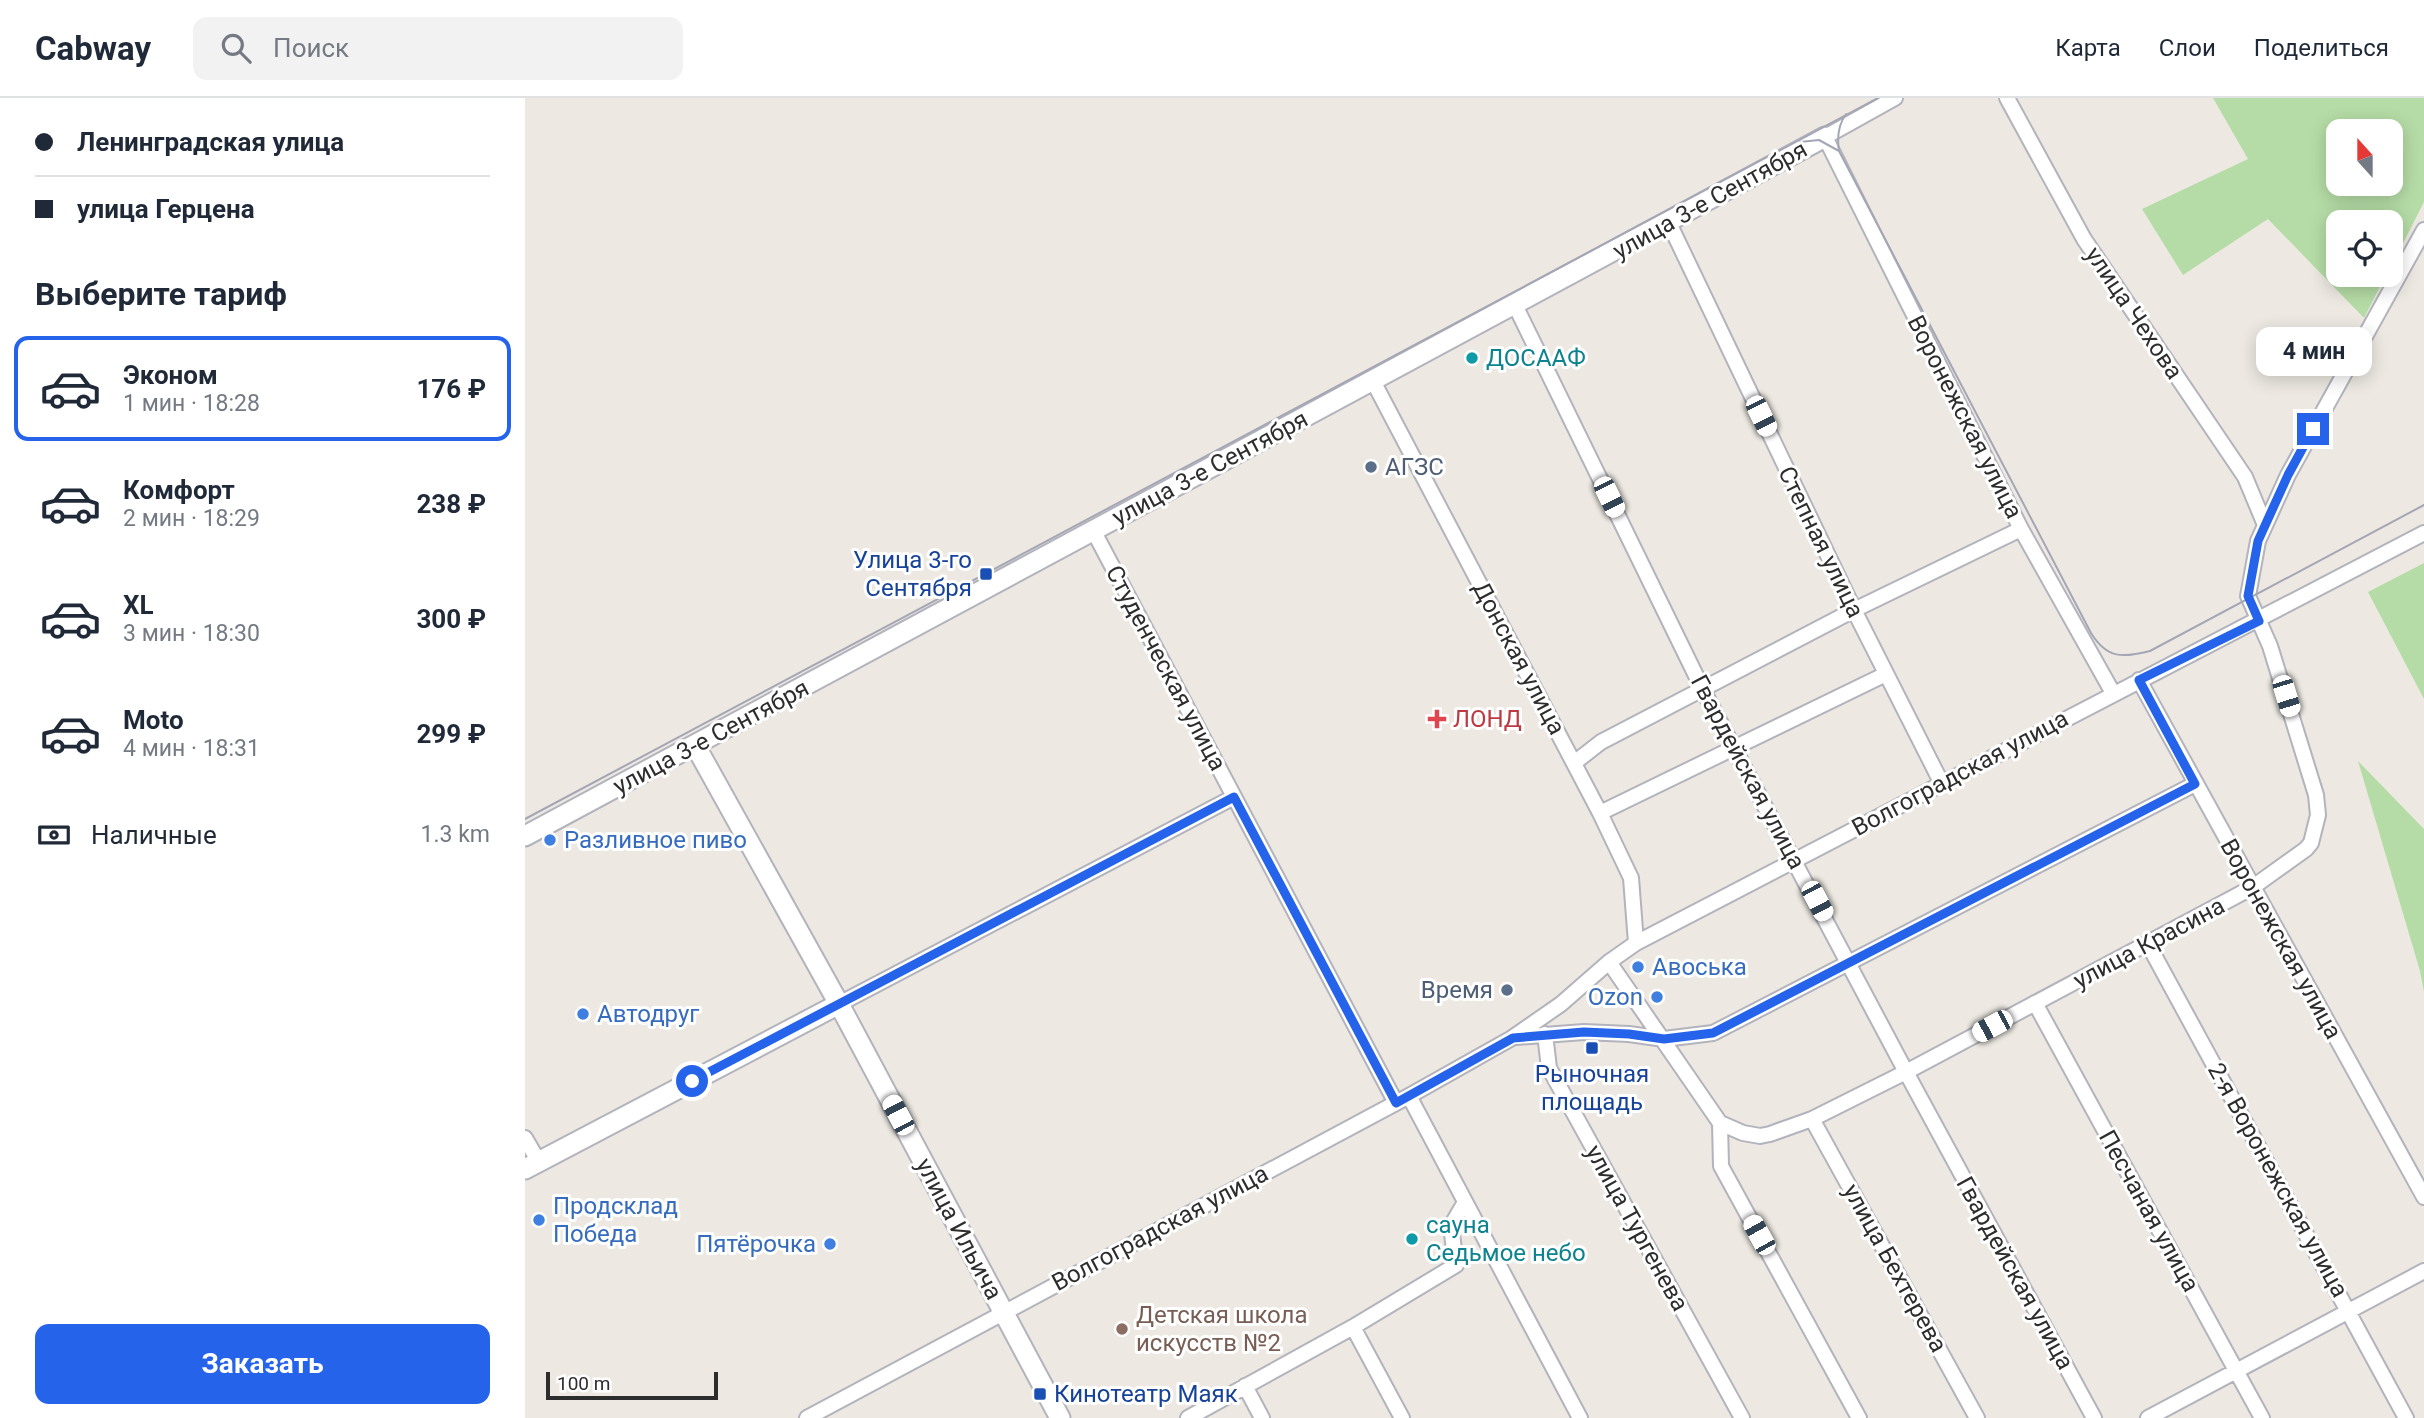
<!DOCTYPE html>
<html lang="ru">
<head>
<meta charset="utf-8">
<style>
  :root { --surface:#fff; --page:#f2f2f3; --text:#1f2937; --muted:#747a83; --line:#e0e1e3; --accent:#2563eb }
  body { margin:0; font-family:Roboto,sans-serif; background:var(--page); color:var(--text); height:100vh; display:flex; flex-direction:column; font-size:26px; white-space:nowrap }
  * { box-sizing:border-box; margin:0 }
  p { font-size:23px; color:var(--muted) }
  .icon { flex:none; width:38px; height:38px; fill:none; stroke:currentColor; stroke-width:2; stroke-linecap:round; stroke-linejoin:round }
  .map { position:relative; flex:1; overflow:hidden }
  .drawer { display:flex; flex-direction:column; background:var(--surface); width:525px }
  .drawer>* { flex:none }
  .top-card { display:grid; align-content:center; height:154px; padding:0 35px; background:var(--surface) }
  .needle { width:46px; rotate:339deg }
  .fabs { position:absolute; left:1801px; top:21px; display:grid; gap:14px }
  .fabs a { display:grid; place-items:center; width:77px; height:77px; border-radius:14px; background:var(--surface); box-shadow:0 4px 18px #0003; font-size:35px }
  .scale { position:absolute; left:21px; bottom:18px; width:172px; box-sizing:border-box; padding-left:7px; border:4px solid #2d2d2d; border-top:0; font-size:19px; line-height:24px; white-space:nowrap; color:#2d2d2d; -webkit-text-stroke:5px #fff; paint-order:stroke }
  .end { position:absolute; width:32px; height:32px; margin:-16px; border:9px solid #2563eb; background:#fff; box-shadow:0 0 0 4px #fff }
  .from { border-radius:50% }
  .bubble { position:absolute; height:49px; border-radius:14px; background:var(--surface); box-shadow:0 4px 18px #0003; font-size:23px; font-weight:700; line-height:49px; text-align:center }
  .car { position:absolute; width:21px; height:42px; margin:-21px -10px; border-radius:9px; box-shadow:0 0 5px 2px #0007; background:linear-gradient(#fff 24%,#345 0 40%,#fff 0 76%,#345 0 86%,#fff 0) }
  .top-card b { display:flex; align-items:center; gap:24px; height:66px; font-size:26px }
  .top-card b+b { border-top:2px solid var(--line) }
  .top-card i { width:18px; height:18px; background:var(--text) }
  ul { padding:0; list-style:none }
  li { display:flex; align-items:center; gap:21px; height:105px; margin:0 14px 10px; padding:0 21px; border:4px solid transparent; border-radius:14px }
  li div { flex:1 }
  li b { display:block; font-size:26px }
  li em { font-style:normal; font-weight:700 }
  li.on { border-color:var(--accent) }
  li>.icon { width:63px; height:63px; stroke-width:1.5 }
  h2 { padding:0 35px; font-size:32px; line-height:84px }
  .pay { display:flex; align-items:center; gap:18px; height:77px; padding:0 35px; font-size:26px }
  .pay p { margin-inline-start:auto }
  .primary-button { display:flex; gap:14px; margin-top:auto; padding:14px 35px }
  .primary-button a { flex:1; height:80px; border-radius:14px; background:var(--accent); color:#fff; font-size:28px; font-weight:700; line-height:80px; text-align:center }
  header { display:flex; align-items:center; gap:42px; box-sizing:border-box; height:98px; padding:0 35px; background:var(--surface); border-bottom:2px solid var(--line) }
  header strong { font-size:33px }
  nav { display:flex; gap:38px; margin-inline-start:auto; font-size:24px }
  .search { width:490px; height:63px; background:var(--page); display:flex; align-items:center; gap:18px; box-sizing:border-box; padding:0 24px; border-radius:14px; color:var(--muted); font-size:26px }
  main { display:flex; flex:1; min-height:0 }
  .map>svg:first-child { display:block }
  .green { fill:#b5dca6; fill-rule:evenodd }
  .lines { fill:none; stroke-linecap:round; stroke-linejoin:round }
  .street-casing { stroke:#b2b3bc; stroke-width:18 }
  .secondary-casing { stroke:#b2b3bc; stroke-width:23 }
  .street { stroke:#fff; stroke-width:14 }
  .secondary { stroke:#fff; stroke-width:19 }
  .tram { stroke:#a5a6b5; stroke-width:2 }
  .route { stroke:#2563eb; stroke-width:9 }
  .culture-dot { fill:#0f9aa8; stroke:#fff; stroke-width:2.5 }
  .service-dot { fill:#5c6f8a; stroke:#fff; stroke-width:2.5 }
  .transit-dot { fill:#1a4fb4; stroke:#fff; stroke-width:2.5 }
  .health-dot { fill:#e0444e; stroke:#fff; stroke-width:2.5 }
  .shop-dot { fill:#3f7fe0; stroke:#fff; stroke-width:2.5 }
  .education-dot { fill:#8d6e63; stroke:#fff; stroke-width:2.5 }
  .labels { text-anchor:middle; stroke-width:6; stroke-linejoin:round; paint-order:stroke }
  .street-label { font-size:24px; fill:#2d2d2d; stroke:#fff }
  .culture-label { font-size:24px; fill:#0d838f; stroke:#fff; text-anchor:start }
  .service-label { font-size:24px; fill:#4e5e75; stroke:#fff; text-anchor:start }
  .transit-label { font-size:24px; fill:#164399; stroke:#fff; text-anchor:end }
  .health-label { font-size:24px; fill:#be3a42; stroke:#fff; text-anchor:start }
  .shop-label { font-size:24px; fill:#366cbe; stroke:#fff; text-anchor:start }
  .education-label { font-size:24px; fill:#785e54; stroke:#fff; text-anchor:start }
</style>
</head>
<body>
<header>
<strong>Cabway</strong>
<div class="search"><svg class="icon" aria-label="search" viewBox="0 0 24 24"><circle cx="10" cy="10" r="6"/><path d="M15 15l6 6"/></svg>Поиск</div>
<nav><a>Карта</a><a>Слои</a><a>Поделиться</a></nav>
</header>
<main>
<section class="drawer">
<div class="top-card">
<b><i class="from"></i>Ленинградская улица</b>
<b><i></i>улица Герцена</b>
</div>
<h2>Выберите тариф</h2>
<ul>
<li class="on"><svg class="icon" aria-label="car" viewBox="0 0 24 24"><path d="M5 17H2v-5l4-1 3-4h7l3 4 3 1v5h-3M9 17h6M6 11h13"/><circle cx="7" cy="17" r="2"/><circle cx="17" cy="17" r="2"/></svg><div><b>Эконом</b><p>1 мин · 18:28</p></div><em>176 ₽</em></li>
<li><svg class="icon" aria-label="car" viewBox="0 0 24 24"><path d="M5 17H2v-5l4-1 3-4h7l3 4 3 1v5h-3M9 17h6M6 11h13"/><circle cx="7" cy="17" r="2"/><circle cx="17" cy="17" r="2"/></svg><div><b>Комфорт</b><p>2 мин · 18:29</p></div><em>238 ₽</em></li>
<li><svg class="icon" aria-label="car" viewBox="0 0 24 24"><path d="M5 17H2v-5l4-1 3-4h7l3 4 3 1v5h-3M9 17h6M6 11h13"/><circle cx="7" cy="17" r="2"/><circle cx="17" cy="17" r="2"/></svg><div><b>XL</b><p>3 мин · 18:30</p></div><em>300 ₽</em></li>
<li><svg class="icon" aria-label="car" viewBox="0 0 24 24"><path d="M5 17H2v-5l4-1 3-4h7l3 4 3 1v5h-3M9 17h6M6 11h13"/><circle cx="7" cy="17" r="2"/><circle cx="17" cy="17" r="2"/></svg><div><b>Moto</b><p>4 мин · 18:31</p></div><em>299 ₽</em></li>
</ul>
<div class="pay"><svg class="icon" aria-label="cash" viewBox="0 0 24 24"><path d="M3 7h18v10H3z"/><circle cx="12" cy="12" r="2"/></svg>Наличные<p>1.3 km</p></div>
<div class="primary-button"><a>Заказать</a></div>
</section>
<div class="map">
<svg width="1899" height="1320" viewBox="0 0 1899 1320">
  <rect width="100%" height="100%" fill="#ede9e2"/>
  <path class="green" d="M1688 0H1899V104L1866 169V124H1813V177H1861L1839 220 1743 121 1658 177 1617 111 1723 61ZM1813 33H1866V86H1813Z
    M1899 465V601L1843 494Z
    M1833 663 1899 731V894L1895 873Z"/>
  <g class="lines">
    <defs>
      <path id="street" d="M1370 0 1300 39 1496 431 1588 595
        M1482 0 1559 141 1720 379 1740 427
        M1144 125 1329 512 1417 686
        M990 207 1178 592 1381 974 1569 1320
        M848 283 1075 715 1106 780 1111 845
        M568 432 871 1005
        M1614 582 1899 1099
        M1049 665 1076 644 1329 512 1496 431
        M1075 715 1361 576
        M1623 846 1881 1320
        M1084 864 1195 1025 1218 1035 1235 1038 1245 1036 1287 1021 1381 974 1728 789 1781 751 1786 745 1793 717 1791 697 1745 548 1723 498 1733 443 1763 377 1899 132
        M1510 905 1737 1320
        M314 906 709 699
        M1020 936 1024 970 1217 1320
        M991 939 1059 934 1104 936 1139 941 1188 935 1670 686
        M884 998 1055 1320
        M1287 1021 1452 1320
        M1195 1025 1196 1068 1334 1320
        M0 1040 14 1064
        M828 1229 877 1320
        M720 1288 737 1320
        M282 1320 884 998 987 940 1036 906 1084 864 1111 845 1899 435
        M663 1320 828 1229 931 1167 926 1128 940 1104
        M1623 1320 1899 1173"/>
      <path id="secondary" d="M170 647 314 906 535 1320
        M0 738 1300 39
        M0 1071 314 906"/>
    </defs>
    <use href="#street" class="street-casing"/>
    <use href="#secondary" class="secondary-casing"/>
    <use href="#street" class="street"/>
    <use href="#secondary" class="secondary"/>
    <path class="tram" d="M1321 16C1313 27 1312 40 1314 53L1566 535C1582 561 1598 560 1625 553L1899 407
      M1275 44 1294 42 1314 53
      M0 721 1353 0"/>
  </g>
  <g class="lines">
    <path class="route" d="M167 983 709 699 871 1005 988 940 1059 934 1104 936 1139 941 1188 935 1670 686 1614 582 1734 523 1723 498 1733 443 1763 377 1788 331"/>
  </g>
  <g class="culture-dot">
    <circle cx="947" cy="260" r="7"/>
    <circle cx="887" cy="1141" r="7"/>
  </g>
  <g class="service-dot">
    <circle cx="846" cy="369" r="7"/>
    <circle cx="982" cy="892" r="7"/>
  </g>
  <g class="transit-dot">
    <rect x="454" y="469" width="14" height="14" rx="3.5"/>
    <rect x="1060" y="943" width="14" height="14" rx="3.5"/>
    <rect x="508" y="1289" width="14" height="14" rx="3.5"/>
  </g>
  <path class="health-dot" d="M908.5 610.5h7v7h7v7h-7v7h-7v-7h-7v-7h7z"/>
  <g class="shop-dot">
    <circle cx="25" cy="742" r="7"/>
    <circle cx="1113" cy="869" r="7"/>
    <circle cx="1132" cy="899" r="7"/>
    <circle cx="58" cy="916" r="7"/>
    <circle cx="14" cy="1122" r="7"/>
    <circle cx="305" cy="1146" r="7"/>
  </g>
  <circle class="education-dot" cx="597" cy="1231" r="7"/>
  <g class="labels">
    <g class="street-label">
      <text transform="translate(1185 102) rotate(-29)" y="8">улица 3-е Сентября</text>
      <text transform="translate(1609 215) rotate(56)" y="8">улица Чехова</text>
      <text transform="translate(1440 319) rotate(63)" y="8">Воронежская улица</text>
      <text transform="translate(685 370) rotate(-28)" y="8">улица 3-е Сентября</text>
      <text transform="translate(1296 444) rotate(64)" y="8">Степная улица</text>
      <text transform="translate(994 560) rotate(62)" y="8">Донская улица</text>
      <text transform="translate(641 570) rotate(62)" y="8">Студенческая улица</text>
      <text transform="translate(186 639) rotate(-28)" y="8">улица 3-е Сентября</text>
      <text transform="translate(1223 674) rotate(62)" y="8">Гвардейская улица</text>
      <text transform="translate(1435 675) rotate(-28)" y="8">Волгоградская улица</text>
      <text transform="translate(1756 841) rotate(61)" y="8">Воронежская улица</text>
      <text transform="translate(1624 845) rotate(-28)" y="8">улица Красина</text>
      <text transform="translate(1753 1082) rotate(61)" y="8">2-я Воронежская улица</text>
      <text transform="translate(1624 1113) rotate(61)" y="8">Песчаная улица</text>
      <text transform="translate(635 1130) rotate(-28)" y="8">Волгоградская улица</text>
      <text transform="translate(1112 1130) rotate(61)" y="8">улица Тургенева</text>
      <text transform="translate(434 1131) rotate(62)" y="8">улица Ильича</text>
      <text transform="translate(1370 1170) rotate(61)" y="8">улица Бехтерева</text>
      <text transform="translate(1490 1175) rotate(61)" y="8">Гвардейская улица</text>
    </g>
    <g class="culture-label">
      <text x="961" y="268">ДОСААФ</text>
      <text x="901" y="1135">сауна<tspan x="901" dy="28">Седьмое небо</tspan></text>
    </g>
    <g class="service-label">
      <text x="860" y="377">АГЗС</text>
      <text x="968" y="900" text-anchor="end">Время</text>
    </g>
    <g class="transit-label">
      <text x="447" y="470">Улица 3-го<tspan x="447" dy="28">Сентября</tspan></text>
      <text x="1067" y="984" text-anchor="middle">Рыночная<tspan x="1067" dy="28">площадь</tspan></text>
      <text x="529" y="1304" text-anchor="start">Кинотеатр Маяк</text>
    </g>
    <g class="health-label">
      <text x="928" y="629">ЛОНД</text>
    </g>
    <g class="shop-label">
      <text x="39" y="750">Разливное пиво</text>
      <text x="1127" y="877">Авоська</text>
      <text x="1118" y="907" text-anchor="end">Ozon</text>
      <text x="72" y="924">Автодруг</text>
      <text x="28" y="1116">Продсклад<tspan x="28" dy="28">Победа</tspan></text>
      <text x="291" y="1154" text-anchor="end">Пятёрочка</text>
    </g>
    <g class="education-label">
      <text x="611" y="1225">Детская школа<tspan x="611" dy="28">искусств №2</tspan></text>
    </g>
  </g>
</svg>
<div class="fabs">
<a><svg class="needle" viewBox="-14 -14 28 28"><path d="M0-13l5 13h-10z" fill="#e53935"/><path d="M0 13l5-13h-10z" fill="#747a83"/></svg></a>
<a><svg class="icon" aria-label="locate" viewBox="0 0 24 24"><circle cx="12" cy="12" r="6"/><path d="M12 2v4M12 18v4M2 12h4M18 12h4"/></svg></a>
</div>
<div class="scale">100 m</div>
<i class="end from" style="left:167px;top:983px"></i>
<i class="end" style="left:1788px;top:331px"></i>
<div class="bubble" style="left:1731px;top:229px;width:116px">4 мин</div>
<i class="car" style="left:1236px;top:318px;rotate:154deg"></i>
<i class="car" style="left:1084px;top:399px;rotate:154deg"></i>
<i class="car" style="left:1761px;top:598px;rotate:163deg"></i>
<i class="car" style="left:1292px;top:803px;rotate:152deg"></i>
<i class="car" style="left:1467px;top:928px;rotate:242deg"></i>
<i class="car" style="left:373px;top:1017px;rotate:332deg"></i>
<i class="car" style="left:1234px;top:1137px;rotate:331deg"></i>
</div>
</main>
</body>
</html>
